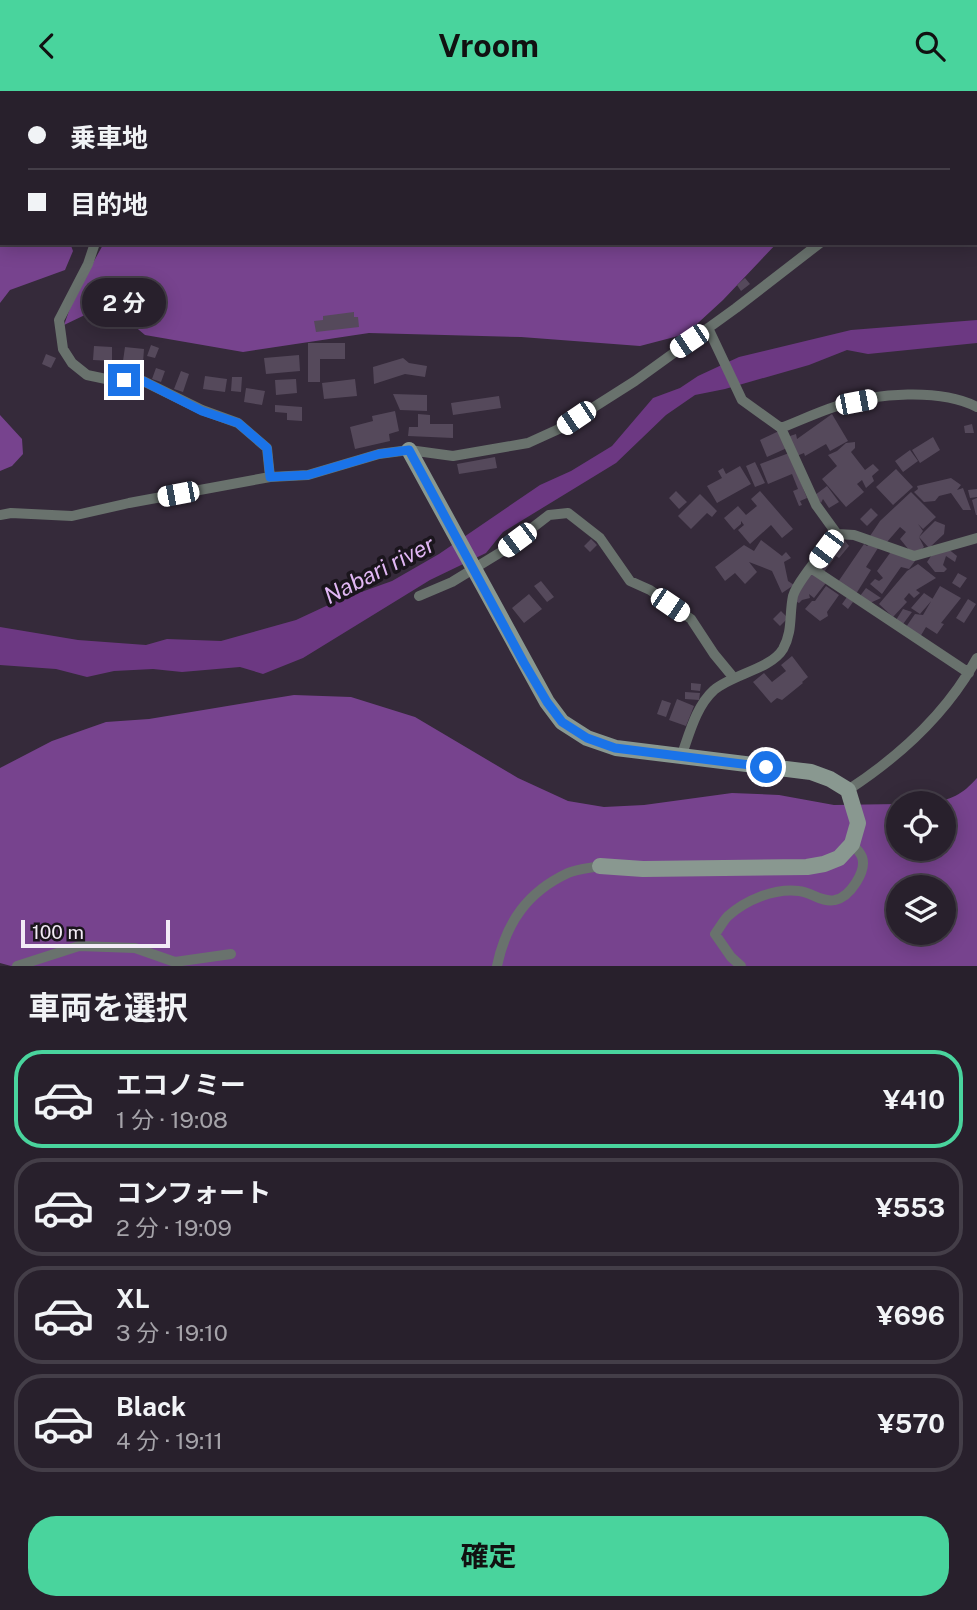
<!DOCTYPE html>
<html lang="ja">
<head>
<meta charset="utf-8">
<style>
  :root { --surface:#28202c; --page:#302834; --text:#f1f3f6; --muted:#a5a3a9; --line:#443e48; --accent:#49d49d }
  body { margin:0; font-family:"Public Sans","Noto Sans JP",sans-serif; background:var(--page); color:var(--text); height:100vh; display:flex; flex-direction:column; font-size:26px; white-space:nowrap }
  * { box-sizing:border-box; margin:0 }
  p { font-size:23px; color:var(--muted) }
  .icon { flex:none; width:38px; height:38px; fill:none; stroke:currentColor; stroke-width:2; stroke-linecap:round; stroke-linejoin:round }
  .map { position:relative; height:875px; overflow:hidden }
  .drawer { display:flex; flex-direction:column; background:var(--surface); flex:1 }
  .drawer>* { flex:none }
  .top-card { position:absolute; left:0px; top:0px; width:978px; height:154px; box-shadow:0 4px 18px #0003,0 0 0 2px var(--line); display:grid; align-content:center; height:154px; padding:0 28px; background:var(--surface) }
  .controls { position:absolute; left:886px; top:700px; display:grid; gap:14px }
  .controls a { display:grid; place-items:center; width:70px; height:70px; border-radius:50%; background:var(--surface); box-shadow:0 4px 18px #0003,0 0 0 2px var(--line); font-size:35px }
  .scale { position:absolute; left:21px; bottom:18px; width:149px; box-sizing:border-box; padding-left:7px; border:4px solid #f2ebf6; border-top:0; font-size:19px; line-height:24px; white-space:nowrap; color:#f2ebf6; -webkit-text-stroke:5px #1a151c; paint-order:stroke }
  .end { position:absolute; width:32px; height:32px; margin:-16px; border:9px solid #1a73e8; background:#fff; box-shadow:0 0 0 4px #fff }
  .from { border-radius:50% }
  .bubble { position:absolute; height:49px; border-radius:24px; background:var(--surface); box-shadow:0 4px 18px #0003,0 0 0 2px var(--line); font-size:23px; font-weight:700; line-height:49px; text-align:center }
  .car { position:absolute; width:21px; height:42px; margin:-21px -10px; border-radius:9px; box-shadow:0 0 5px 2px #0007; background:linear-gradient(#fff 24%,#345 0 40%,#fff 0 76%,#345 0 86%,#fff 0) }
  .top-card b { display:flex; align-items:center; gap:24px; height:66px; font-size:26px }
  .top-card b+b { border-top:2px solid var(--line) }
  .top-card i { width:18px; height:18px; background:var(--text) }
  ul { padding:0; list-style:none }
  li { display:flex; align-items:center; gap:21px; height:98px; margin:0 14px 10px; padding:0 14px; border:4px solid var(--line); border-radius:28px }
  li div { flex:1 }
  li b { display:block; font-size:26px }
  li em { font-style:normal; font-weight:700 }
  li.selected { border-color:var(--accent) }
  li>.icon { width:63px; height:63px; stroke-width:1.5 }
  h2 { padding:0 28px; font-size:32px; line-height:84px }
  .button { display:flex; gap:14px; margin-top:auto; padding:14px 28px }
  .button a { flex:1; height:80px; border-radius:28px; background:var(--accent); color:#111; font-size:28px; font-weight:700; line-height:80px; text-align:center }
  header { display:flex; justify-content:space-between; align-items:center; height:91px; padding:0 28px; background:var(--accent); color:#111; font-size:32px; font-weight:700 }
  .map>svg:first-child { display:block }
  .forest { fill:#77438e; fill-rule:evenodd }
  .water { fill:#6c3882 }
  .building { fill:#55495b }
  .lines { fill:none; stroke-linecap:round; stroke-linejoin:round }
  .street { stroke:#69726d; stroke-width:10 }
  .secondary { stroke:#899890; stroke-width:16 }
  .highway { stroke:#b7d0c3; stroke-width:21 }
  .route { stroke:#1a73e8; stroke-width:9 }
  .labels { text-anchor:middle; stroke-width:7; stroke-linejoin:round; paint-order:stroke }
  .water-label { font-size:23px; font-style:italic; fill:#e1b7f4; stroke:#1a151c }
</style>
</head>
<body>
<header><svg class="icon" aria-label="back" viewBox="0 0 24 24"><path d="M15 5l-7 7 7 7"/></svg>Vroom<svg class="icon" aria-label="search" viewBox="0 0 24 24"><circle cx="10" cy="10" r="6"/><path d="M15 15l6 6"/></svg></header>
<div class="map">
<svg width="977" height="875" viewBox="0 0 977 875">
  <rect width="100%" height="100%" fill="#352a3a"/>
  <path class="forest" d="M240 0H653L240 2Z
    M756 0H915L752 2Z
    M0 100 2 152H70L73 160 65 179 10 199 0 212Z
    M104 152H777L723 209 686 243 640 255 521 246 369 242 243 261 145 244 126 228 108 208 87 223 64 234 74 206Z
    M0 324 22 348 23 363 12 375 0 380Z
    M294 604 351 606 415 626 518 687 568 710 604 716 644 714 732 702 779 704 834 714 898 713V758H943V712H929C951 709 962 704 977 687V875H11L0 872V677L52 650 106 631 149 628ZM898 796H943V842H898Z"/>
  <path class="water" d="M977 229V252L868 263 847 259 809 274 725 298 695 304 666 324 616 372 503 441 486 462 430 489 303 567 263 583 240 576 182 581 153 578 114 580 87 586 56 578 0 574V536L78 549 146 554 167 548 221 550 296 529 339 509 392 490 439 463 540 394 571 380 612 355 653 307 680 297 698 285 739 266 851 239Z"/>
  <path class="building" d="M745 187 750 193 741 200 737 194Z
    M354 221V226H358L359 236 316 241 314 230 323 229V225Z
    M308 252H345V268H320V291H308Z
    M151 254 159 257 155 267 147 265Z
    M94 255 112 256V270L93 269Z
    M125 256 144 258 143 272 123 270Z
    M46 263 56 267 51 277 42 273Z
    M299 264 300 280 266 283 264 267Z
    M403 267 409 272 427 275 425 286 405 283 374 293 373 276Z
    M156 277 165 280 161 291 152 288Z
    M181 280 189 283 183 301 174 298Z
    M205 285 227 288 225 301 203 298Z
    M232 286H242L241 301 231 300Z
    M296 288 297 302 276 304 275 289Z
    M355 288 357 305 324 308 322 292Z
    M246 297 265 300 262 314 244 311Z
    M393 303 427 304V320L400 319Z
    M499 305 501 317 453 324 451 312Z
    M275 314 302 316V330L287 329V322L275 321Z
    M395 320 399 340 389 343 390 350 355 358 350 336 373 330 372 325Z
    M418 323 430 324V333H453V347L408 345 409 336H418Z
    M832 323 848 350 830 360 826 353 805 365 804 362 794 366 787 346 796 343 797 348Z
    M972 333 974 342H965L964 335Z
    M779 340 787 357 767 366 760 349Z
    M933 346 940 359 920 372 912 359Z
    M855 351V357L851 361 865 379 873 373 879 379 872 385 874 390 866 397 862 389 857 393 864 401 846 416 822 388 837 375 828 364 837 360 846 352Z
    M910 359 918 370 903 381 895 370Z
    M789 362 807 407 800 410 802 414 799 415 793 400 798 398 792 383 768 393 760 373Z
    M495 366 497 377 459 383 457 373Z
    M755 371 765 392 755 396 746 375Z
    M740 375 751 393 717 412 707 395 722 387 718 380 723 377 726 383Z
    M896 378 913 396 893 414 876 396Z
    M951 387 961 394 957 399 963 397 971 419H963L951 402 939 405 935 410 924 411 914 401 918 398 917 395Z
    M827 395 839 411 829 417 823 408 821 412 815 404Z
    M977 398V406L970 407 968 399Z
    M676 400 687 411 679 418 669 407Z
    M760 400 793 438 782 447 771 434 750 453 738 439 744 434 741 430V433L734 439 724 427 738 415 746 424 757 415 751 408Z
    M911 401 936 426 923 438 918 433 923 440 919 446 935 430 945 434 944 443 929 457 919 446 924 456 914 465 900 448 906 441 900 436 887 451 870 445 880 430Z
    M700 403 717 420 712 426 707 422 691 438 678 425Z
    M977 407V424H976L972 409Z
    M871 417 878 424 867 435 860 428Z
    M839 442 849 455 839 467 836 465 824 481 814 474Z
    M591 448 597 454 590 461 584 455Z
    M761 449 782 465 786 461 791 467 784 471 788 490 794 494 782 502 772 480 749 471 757 481 745 493 735 482 725 490 715 476 744 454 754 460Z
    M870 452 878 457 866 476 871 479 856 503 838 491 864 453 867 455Z
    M947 457 957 465 955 471 946 465 943 474 947 478 944 481H935L927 471 933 462Z
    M890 462H905L915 470 909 478 901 476 882 503 870 493 875 488 879 490 883 487 877 480Z
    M918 473 936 487 916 499 920 502 914 507 909 502 904 508 907 511 893 526 879 513 907 480Z
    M809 480 829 488 814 507 809 503 810 507 802 509 799 512 793 509Z
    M958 482 967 487 960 497 952 492Z
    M541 490 554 506 547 511 534 495Z
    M826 495 839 504 827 521 828 525 820 530 805 518 812 510H815Z
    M940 495 961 507 941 532 944 533 937 543 926 536 920 546 906 536 915 523 923 524Z
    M866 497 881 507 870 512 860 505Z
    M924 502 933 508 920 523 911 517Z
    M529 503 542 518 524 532 512 517Z
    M847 506 853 511 848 518 842 513Z
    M968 508 976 513 964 532 956 527Z
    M903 518 912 521 903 533 896 529Z
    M781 520 788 527 780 535 773 528Z
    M792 565 808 586 802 591 803 592 782 609 777 607 771 612 753 591 764 582 772 591 786 580 781 574Z
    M691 592 701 593 700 600 691 599Z
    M685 601 700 602 699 609 685 608Z
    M677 608 694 615 686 635 669 629Z
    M662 609 671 612 666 626 657 623Z"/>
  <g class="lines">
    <path class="street" d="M0 25H2
      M976 66H977
      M95 152 88 173 59 229 63 258 72 272 87 284 106 288 143 290 202 319 238 332 267 357 270 386
      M708 237 742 309 781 337 816 414 837 443
      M781 337C799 330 818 321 837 315 875 302 941 297 977 316
      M0 424 11 422 72 425 129 412 270 386 308 384 379 363 409 359 453 365 528 352 561 337 635 290 736 217 820 152
      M837 443 854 444 914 465 977 447
      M811 477 969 582
      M419 505 452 491 501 461 549 424 568 422 600 447 630 490 650 499 691 528 714 563 733 586
      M681 666C689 644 696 615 714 599 733 583 771 578 783 558 793 540 789 524 793 505 797 490 826 458 837 443
      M848 699C900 665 947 622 977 567
      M17 875 79 855 135 857 175 871 231 863
      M497 875C506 832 527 801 568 782 577 778 590 777 600 775
      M741 875 731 866 715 843C719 838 723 830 728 825 746 809 774 797 799 800 811 801 822 812 835 809 850 806 867 780 862 766 860 761 855 756 852 753"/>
    <path class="secondary" d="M409 359 547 611 562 631 587 647 616 657 811 681 830 688 848 699 858 732 852 753 839 767 824 773 807 776 643 778 600 775"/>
    <path class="highway" d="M666 2 668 0
      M0 68 2 67"/>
  </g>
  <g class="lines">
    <path class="route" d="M124 289 143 290 202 320 238 332 267 357 270 386 308 384 379 363 409 359 524 572 547 611 562 631 587 647 615 657 766 676"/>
  </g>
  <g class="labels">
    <g class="water-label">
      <text transform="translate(379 479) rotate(-27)" y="8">Nabari river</text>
    </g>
  </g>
</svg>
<div class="controls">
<a><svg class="icon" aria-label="locate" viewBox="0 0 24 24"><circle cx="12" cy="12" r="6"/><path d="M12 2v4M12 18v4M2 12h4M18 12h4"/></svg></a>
<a><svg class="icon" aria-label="layers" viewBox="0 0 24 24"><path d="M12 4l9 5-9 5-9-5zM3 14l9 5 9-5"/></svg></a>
</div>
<div class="scale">100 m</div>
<i class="end from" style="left:766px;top:676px"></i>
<i class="end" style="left:124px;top:289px"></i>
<div class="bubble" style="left:82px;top:187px;width:84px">2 分</div>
<i class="car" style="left:689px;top:250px;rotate:236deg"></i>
<i class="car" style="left:856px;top:311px;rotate:79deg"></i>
<i class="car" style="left:576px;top:327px;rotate:236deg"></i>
<i class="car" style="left:178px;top:403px;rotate:259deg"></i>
<i class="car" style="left:517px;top:449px;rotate:233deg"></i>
<i class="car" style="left:826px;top:458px;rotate:217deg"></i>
<i class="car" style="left:670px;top:514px;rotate:124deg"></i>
<div class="top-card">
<b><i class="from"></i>乗車地</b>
<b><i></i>目的地</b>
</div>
</div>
<section class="drawer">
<h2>車両を選択</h2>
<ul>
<li class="selected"><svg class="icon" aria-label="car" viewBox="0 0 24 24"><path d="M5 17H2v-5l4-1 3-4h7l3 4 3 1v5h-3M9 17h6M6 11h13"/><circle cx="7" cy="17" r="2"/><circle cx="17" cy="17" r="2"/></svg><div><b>エコノミー</b><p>1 分 · 19:08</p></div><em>¥410</em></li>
<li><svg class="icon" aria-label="car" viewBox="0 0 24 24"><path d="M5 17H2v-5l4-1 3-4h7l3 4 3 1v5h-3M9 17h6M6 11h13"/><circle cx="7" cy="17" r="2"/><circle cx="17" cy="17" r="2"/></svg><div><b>コンフォート</b><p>2 分 · 19:09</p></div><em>¥553</em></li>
<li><svg class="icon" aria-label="car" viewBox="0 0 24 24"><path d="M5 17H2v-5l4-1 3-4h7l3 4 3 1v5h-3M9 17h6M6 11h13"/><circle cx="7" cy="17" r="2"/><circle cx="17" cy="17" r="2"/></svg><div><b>XL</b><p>3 分 · 19:10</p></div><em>¥696</em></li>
<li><svg class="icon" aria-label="car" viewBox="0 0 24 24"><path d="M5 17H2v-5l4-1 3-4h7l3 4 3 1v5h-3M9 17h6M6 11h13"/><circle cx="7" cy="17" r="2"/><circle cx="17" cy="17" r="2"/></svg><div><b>Black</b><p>4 分 · 19:11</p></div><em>¥570</em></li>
</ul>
<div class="button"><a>確定</a></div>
</section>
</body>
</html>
